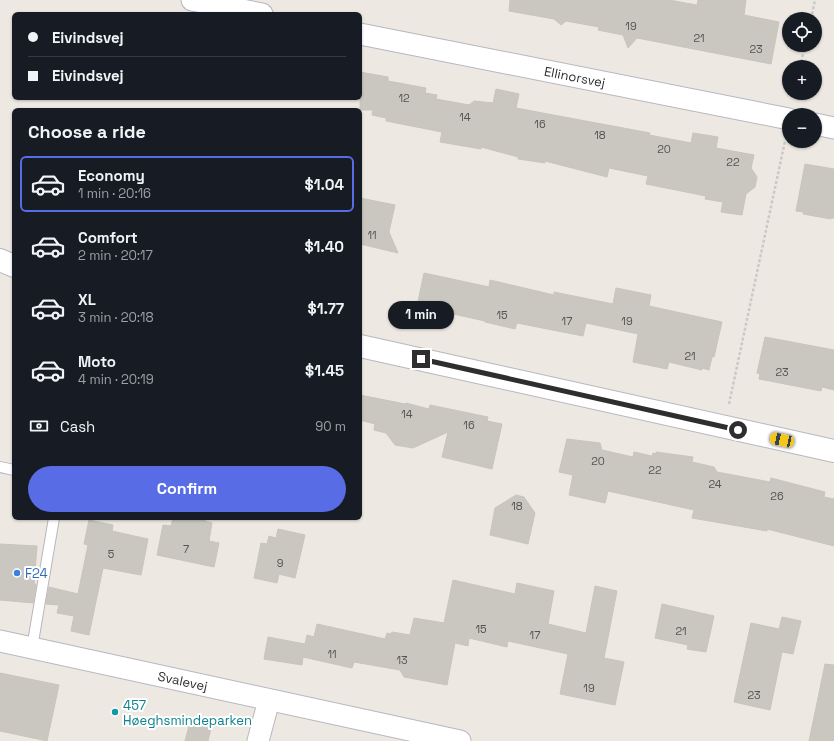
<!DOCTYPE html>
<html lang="en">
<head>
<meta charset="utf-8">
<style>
  :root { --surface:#171b24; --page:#20242c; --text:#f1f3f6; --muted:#9ea1a6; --line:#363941; --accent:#576ce5 }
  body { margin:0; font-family:"Space Grotesk",sans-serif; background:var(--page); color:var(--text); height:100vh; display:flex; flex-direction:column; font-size:15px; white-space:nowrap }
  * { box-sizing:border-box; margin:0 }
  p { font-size:13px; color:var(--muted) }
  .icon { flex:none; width:22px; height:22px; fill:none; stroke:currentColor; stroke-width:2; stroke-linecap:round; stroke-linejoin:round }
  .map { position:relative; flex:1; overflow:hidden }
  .details { position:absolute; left:12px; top:108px; width:350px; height:412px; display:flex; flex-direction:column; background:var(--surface); border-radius:6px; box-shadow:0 1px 3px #0004 }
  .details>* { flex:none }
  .top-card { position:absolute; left:12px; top:12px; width:350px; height:88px; border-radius:6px; box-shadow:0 1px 3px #0004; display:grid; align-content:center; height:88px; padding:0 16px; background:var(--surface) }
  .controls { position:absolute; left:782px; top:12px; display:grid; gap:8px }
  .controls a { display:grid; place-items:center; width:40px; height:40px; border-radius:50%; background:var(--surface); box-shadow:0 1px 3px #0004; font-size:20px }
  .end { position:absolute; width:18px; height:18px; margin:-9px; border:5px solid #2e2e2e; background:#fff; box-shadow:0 0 0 2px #fff }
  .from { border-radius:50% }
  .bubble { position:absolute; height:28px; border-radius:14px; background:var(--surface); box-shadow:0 1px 3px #0004; font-size:13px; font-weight:800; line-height:28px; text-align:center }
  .car { position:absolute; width:12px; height:24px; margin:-12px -6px; border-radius:5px; box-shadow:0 0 3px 1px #0007; background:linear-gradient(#f5c518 24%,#345 0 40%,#f5c518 0 76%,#345 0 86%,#f5c518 0) }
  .top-card b { display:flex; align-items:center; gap:14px; height:38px; font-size:15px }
  .top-card b+b { border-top:1px solid var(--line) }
  .top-card i { width:10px; height:10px; background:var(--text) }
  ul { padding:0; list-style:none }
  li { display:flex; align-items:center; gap:12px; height:56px; margin:0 8px 6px; padding:0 8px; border:2px solid transparent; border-radius:6px }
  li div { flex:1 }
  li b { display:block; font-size:15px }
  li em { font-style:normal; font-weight:800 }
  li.on { border-color:var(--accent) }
  li>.icon { width:36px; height:36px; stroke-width:1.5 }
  h2 { padding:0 16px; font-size:18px; line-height:48px }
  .pay { display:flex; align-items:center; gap:10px; height:44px; padding:0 16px; font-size:15px }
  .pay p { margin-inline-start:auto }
  .button { display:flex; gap:8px; margin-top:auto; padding:8px 16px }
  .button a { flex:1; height:46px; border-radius:24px; background:var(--accent); color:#fff; font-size:16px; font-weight:800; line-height:46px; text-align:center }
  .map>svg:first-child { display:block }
  .building { fill:#cac7c0; stroke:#c9c5bc }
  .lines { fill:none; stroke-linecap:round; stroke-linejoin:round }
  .lane-casing { stroke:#b6b7c0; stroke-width:12 }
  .street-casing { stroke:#b6b7c0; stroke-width:23 }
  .secondary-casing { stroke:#b6b7c0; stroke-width:24 }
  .path { stroke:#c9c9c9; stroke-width:2.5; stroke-dasharray:3 2; stroke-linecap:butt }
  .lane { stroke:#fff; stroke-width:10 }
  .street { stroke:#fff; stroke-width:21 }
  .secondary { stroke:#fff; stroke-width:22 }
  .route { stroke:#2e2e2e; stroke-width:5 }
  .shop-dot { fill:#3f7fe0; stroke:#fff; stroke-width:1.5 }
  .culture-dot { fill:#0f9aa8; stroke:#fff; stroke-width:1.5 }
  .labels { text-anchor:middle; stroke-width:4; stroke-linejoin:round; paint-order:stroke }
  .number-label { font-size:11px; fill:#555452 }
  .street-label { font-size:13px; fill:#2e2e2e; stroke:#fff }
  .shop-label { font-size:13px; fill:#366cbe; stroke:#fff; text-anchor:start }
  .culture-label { font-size:13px; fill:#0d838f; stroke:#fff; text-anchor:start }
</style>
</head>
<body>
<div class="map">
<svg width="834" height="741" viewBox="0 0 834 741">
  <rect width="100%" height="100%" fill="#ede9e2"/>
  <path class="building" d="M510 0H669L697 5 698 0H746L744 15 779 22 771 64 637 38 628 48 623 35 598 30 599 27 566 21 561 25 554 19 509 11Z
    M360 72 388 77V81L426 88 425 93 437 95 436 99 469 105 474 101 493 103 496 89 519 94 516 108 650 133 649 135 691 143 693 133 718 137 716 148 754 155 751 168 757 177 755 187 746 194 742 215 721 212 723 202 705 199 706 196 646 184 648 176 609 168 607 177 545 161V163L518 159V157L481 147V149L440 142 442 132 386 121V118L372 115 373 110H360Z
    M805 164 834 169V218H831V219L803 214 804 212 796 211Z
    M360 198 395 205 389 232 398 253 360 244Z
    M424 273 489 287 490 280 554 295V292L613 304 616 288 651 295 649 306 722 322 714 357H712L709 370 702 368V370L669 362 667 369 633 362 638 334 586 323 583 336 517 323 515 329 485 322V321L417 306Z
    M765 337 834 350V390L822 387 821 391 759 379 760 374 757 373Z
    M360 395 405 404 406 403 429 409 430 405 488 417 487 421 502 424 492 469 442 457 448 432 413 448 395 445 386 433 374 430 375 424 360 420Z
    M567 439 600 443 602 450 633 457 634 452 652 456 653 453 656 454V452L693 457 692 462 714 467 717 472 770 482 771 478 825 492 824 497 834 499V546L767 529V531L692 518 694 510 608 491 605 503 569 495 573 475 559 472Z
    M516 495 524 497 535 513 528 544 490 535 495 508Z
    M173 518H206L205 521 212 523 209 541 219 543 214 567 157 555 163 525 171 526Z
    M89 520 113 525 112 531 148 539 141 575 103 568 89 635 71 631 74 616 57 613 59 605 46 604 49 587 78 594 88 545 84 544Z
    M278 529 305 535 295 578 279 574 277 583 254 578 261 543 267 544 269 536 276 538Z
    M0 544 37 546 34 584H36L33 603 0 600Z
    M453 580 515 594 517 583 554 591 548 624 586 633 595 586 617 591 604 658 624 662 615 705 560 694 568 654 508 641 507 647 469 638 468 646 455 643 447 685 404 677 400 670 354 662 352 668 303 657 302 665 264 659 268 637 305 644 307 635 314 637 317 624 385 639 387 633 391 634 392 632 410 635 414 618 444 623Z
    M662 604 714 616 706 652 687 649 688 645 655 638Z
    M782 617 801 621 793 654 782 652 770 710 734 702 751 623 779 629Z
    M825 664 834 665V741H809Z
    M0 673 59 685 47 741 0 731Z
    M191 718 212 724 208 741H185Z"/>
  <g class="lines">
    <defs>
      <path id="lane" d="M0 467 14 470
        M32 648 54 518"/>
      <g id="street">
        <path d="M192 0 262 14"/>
        <path id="s1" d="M360 34 789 119"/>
        <path d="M815 124 834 128"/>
        <path id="s2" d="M0 641 460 741"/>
        <path d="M258 741 269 700"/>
      </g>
      <path id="secondary" d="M0 260 14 266
        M360 346 834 451"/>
    </defs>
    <use href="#lane" class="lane-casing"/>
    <use href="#street" class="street-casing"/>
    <use href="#secondary" class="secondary-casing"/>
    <path class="path" d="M811 19 815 0
      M800 67 805 45
      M729 404 785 141"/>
    <use href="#lane" class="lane"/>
    <use href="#street" class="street"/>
    <use href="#secondary" class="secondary"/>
  </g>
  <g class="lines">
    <path class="route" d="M421 359 738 430"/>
  </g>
  <circle class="shop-dot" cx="17" cy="573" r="4"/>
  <circle class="culture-dot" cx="115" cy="712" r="4"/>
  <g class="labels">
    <g class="number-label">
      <text x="631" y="30">19</text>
      <text x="699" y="42">21</text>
      <text x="756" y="53">23</text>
      <text x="404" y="102">12</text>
      <text x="465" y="121">14</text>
      <text x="540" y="128">16</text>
      <text x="600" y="139">18</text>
      <text x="664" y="153">20</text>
      <text x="733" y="166">22</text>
      <text x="372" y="239">11</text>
      <text x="502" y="319">15</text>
      <text x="567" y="325">17</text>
      <text x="627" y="325">19</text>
      <text x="690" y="360">21</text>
      <text x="782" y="376">23</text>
      <text x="407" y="418">14</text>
      <text x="469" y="429">16</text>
      <text x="598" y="465">20</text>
      <text x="655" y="474">22</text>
      <text x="715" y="488">24</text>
      <text x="777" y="500">26</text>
      <text x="517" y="510">18</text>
      <text x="186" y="553">7</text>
      <text x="111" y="558">5</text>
      <text x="280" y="567">9</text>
      <text x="481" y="633">15</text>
      <text x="681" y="635">21</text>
      <text x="535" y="639">17</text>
      <text x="332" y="658">11</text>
      <text x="402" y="664">13</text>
      <text x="589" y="692">19</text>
      <text x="754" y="699">23</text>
    </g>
    <g class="street-label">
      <text dy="5" stroke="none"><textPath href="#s1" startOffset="219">Ellinorsvej</textPath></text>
      <text dy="5" stroke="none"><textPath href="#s2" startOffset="187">Svalevej</textPath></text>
    </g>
    <g class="shop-label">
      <text x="25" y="578">F24</text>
    </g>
    <g class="culture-label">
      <text x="123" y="710">457<tspan x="123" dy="15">Høeghsmindeparken</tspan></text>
    </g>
  </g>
</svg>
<div class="controls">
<a><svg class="icon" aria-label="locate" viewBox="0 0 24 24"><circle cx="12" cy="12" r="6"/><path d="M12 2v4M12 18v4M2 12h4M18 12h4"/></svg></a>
<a>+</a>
<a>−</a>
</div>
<i class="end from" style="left:738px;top:430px"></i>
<i class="end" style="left:421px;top:359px"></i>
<div class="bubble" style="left:388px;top:301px;width:66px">1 min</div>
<i class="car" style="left:782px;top:440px;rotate:282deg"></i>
<div class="top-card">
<b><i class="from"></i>Eivindsvej</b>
<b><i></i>Eivindsvej</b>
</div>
<section class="details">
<h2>Choose a ride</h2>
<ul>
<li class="on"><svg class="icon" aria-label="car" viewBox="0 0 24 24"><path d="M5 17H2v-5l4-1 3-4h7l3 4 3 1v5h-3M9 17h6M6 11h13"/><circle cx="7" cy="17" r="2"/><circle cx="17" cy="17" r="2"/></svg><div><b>Economy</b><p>1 min · 20:16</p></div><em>$1.04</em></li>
<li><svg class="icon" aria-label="car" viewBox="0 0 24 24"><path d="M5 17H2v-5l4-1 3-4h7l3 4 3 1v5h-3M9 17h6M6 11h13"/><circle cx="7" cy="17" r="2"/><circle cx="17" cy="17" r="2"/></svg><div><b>Comfort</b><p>2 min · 20:17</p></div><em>$1.40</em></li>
<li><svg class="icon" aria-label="car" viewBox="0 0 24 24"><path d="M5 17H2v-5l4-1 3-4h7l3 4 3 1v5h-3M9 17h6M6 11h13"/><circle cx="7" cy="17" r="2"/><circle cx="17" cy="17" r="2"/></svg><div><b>XL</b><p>3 min · 20:18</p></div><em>$1.77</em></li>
<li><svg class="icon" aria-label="car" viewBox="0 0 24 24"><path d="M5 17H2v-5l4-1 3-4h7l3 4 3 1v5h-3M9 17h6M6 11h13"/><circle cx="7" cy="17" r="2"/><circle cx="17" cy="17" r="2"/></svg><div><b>Moto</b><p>4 min · 20:19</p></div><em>$1.45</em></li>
</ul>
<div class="pay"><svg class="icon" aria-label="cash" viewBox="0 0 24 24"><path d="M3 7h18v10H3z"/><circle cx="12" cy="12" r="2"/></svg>Cash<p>90 m</p></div>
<div class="button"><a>Confirm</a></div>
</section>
</div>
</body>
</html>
